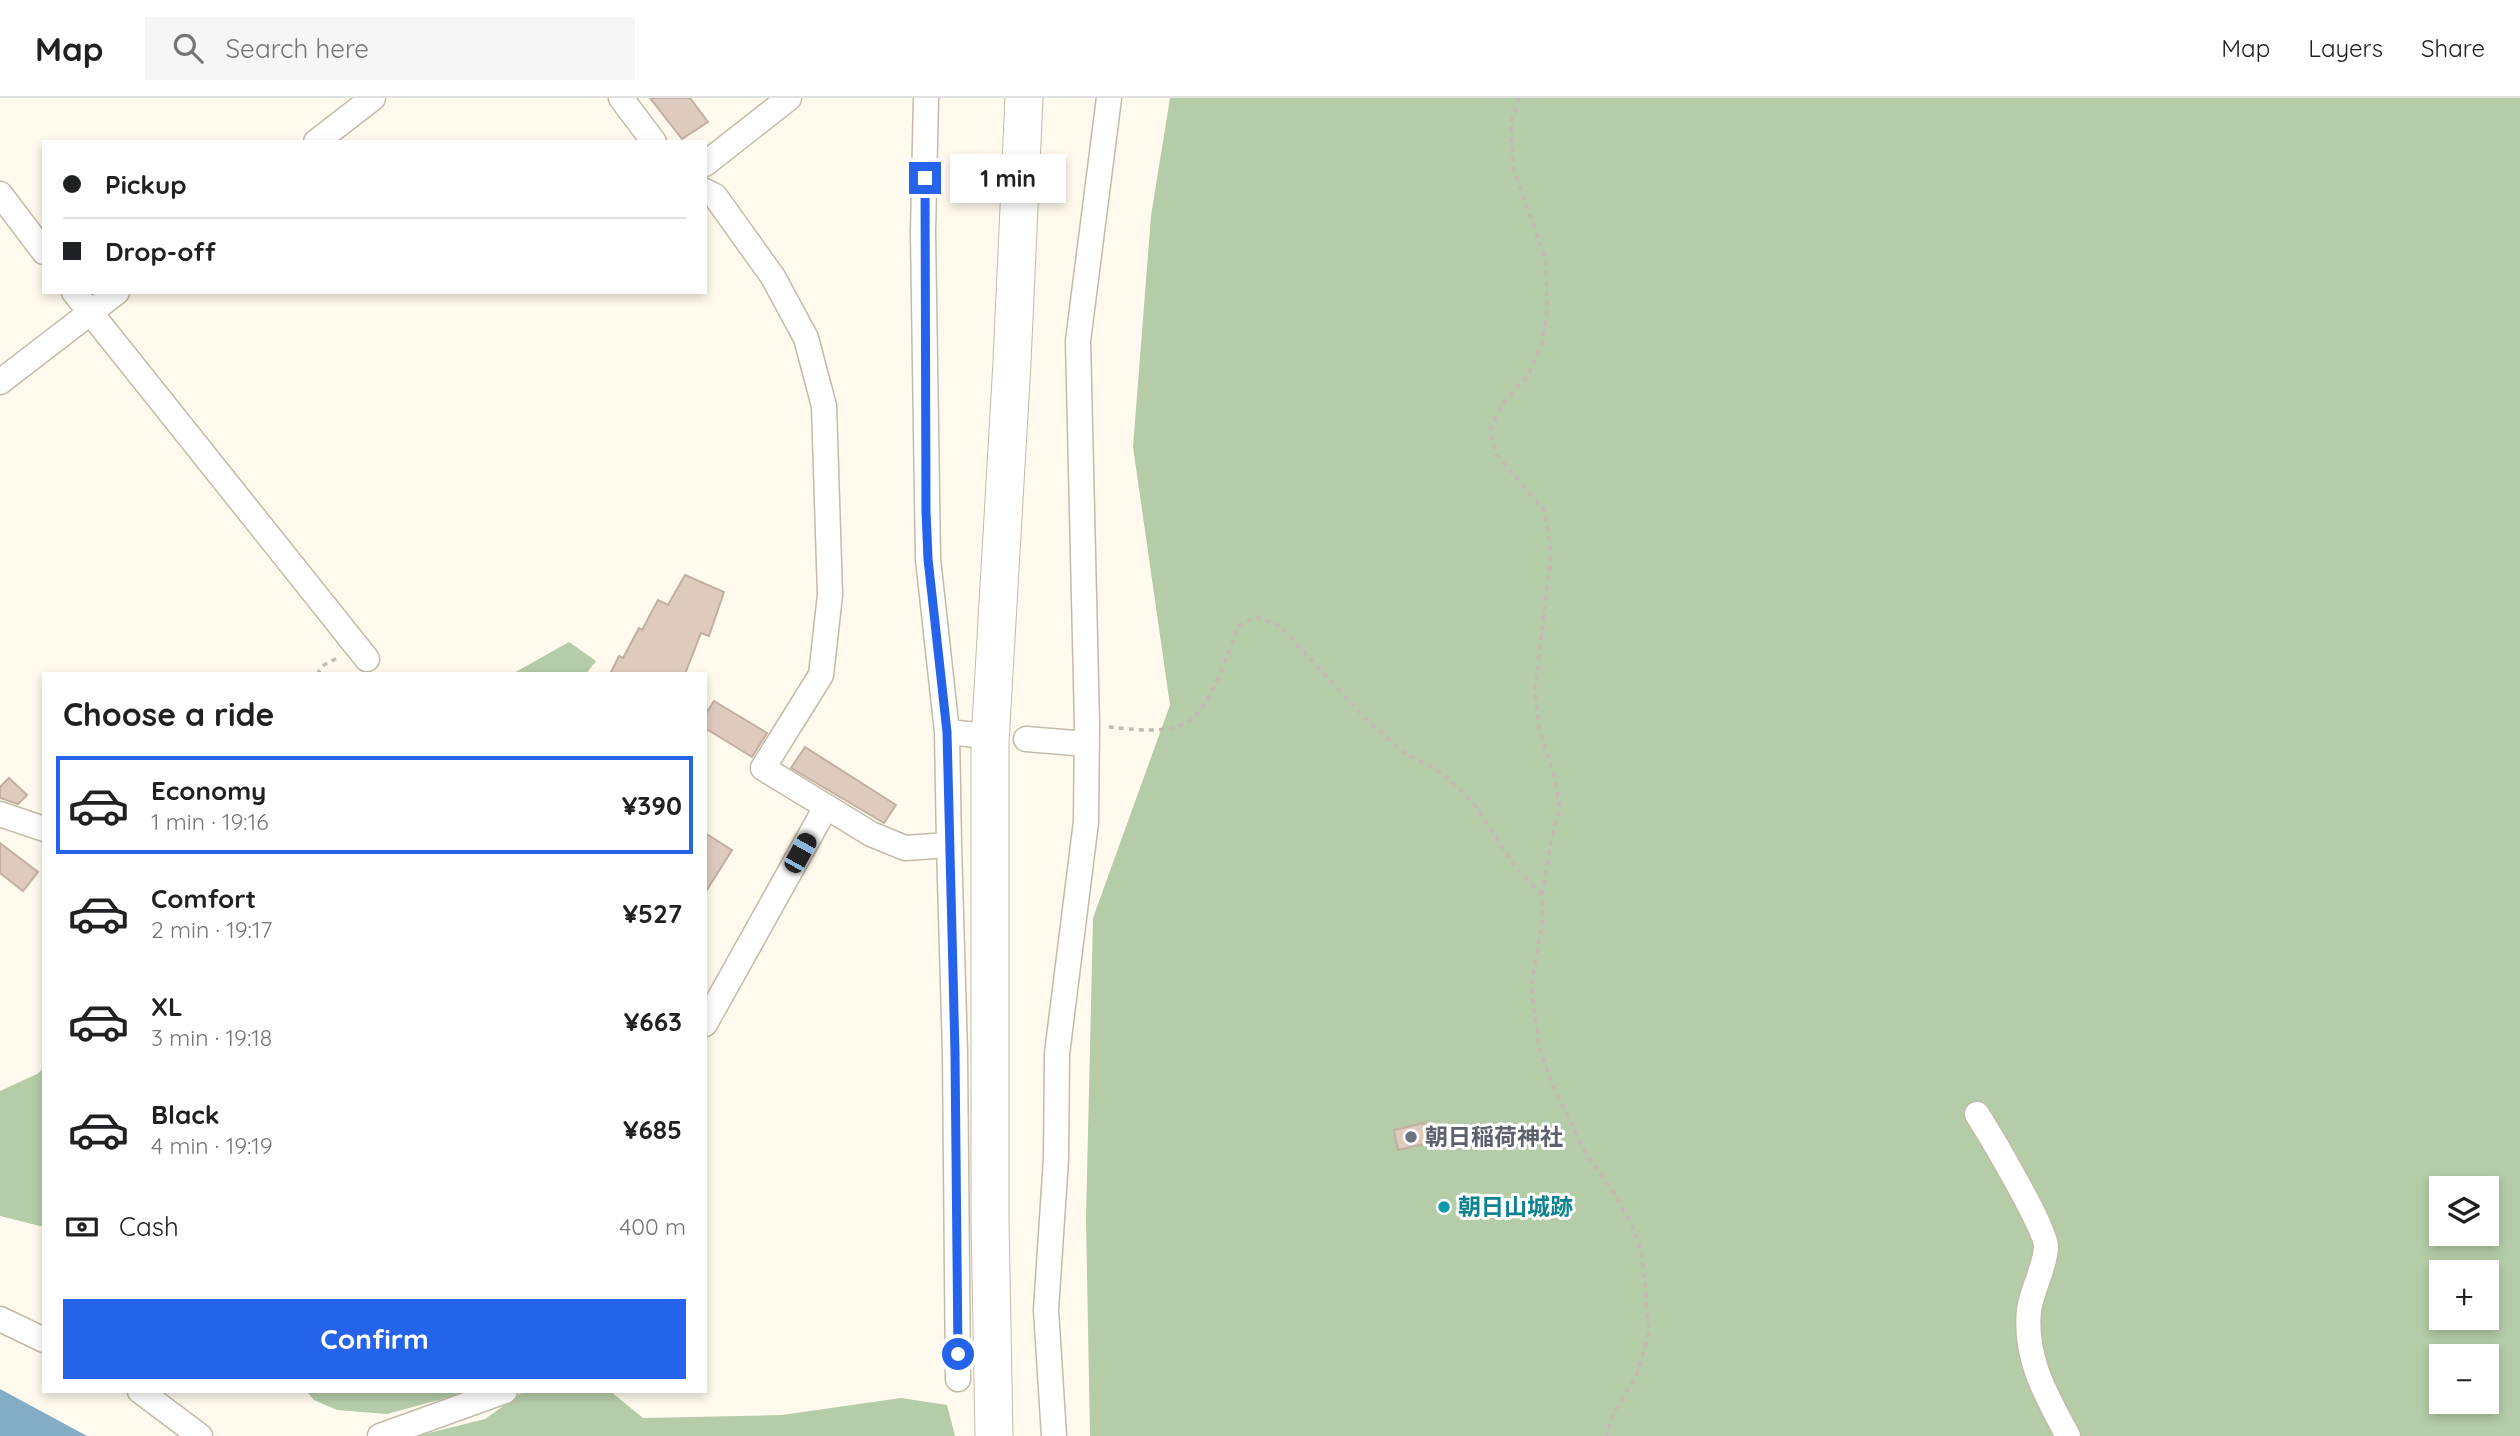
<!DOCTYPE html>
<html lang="en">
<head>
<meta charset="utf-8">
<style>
  :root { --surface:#fff; --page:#f6f6f6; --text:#202124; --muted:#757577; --line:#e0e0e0; --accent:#2563eb }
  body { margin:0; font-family:Quicksand,"Noto Sans JP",sans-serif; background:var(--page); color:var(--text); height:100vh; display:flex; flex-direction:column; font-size:26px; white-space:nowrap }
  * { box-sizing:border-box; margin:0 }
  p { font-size:23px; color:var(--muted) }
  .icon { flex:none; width:38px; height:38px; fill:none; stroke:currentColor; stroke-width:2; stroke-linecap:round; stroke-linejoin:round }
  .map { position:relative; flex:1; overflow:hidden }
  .details { position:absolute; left:42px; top:574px; width:665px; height:721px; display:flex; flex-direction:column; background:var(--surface); border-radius:0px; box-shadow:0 4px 10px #0003 }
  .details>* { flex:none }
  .top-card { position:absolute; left:42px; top:42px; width:665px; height:154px; border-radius:0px; box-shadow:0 4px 10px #0003; display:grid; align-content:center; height:154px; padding:0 21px; background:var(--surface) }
  .buttons { position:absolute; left:2429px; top:1078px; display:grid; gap:14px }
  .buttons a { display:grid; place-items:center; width:70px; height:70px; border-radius:0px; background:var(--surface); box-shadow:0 4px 10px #0003; font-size:35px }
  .end { position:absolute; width:32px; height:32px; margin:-16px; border:9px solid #2563eb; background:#fff; box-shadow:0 0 0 4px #fff }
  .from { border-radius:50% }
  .bubble { position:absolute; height:49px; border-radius:0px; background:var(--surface); box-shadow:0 4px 10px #0003; font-size:23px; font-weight:700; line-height:49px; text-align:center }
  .car { position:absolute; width:21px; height:42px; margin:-21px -10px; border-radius:9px; box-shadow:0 0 5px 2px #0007; background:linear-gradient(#222 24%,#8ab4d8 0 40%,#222 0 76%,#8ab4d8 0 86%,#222 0) }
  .top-card b { display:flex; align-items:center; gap:24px; height:66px; font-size:26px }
  .top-card b+b { border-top:2px solid var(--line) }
  .top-card i { width:18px; height:18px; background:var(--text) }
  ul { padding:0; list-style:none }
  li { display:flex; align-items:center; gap:21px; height:98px; margin:0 14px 10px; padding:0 7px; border:4px solid transparent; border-radius:0px }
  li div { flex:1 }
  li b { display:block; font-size:26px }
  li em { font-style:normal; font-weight:700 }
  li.selected { border-color:var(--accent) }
  li>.icon { width:63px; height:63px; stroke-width:1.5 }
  h2 { padding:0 21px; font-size:32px; line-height:84px }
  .pay { display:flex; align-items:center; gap:18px; height:77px; padding:0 21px; font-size:26px }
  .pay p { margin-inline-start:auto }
  .action { display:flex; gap:14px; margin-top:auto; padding:14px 21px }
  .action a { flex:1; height:80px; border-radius:0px; background:var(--accent); color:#fff; font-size:28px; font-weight:700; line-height:80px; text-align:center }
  header { display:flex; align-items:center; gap:42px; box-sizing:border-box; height:98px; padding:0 35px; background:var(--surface); border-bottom:2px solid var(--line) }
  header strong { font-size:33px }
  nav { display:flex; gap:38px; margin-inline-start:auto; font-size:24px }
  .search { width:490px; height:63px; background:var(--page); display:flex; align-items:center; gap:18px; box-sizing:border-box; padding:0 24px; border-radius:0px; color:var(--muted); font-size:26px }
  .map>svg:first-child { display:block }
  .forest { fill:#b4cca7; fill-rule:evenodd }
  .water { fill:#83adc4 }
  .building { fill:#dfcbbd; stroke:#c2afa1; stroke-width:2 }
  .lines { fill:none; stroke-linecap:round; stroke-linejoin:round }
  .minor-casing { stroke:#c3bba7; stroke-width:27 }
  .highway-casing { stroke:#c3bba7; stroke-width:39 }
  .path { stroke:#c1bcb1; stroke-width:3.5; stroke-dasharray:5 5; stroke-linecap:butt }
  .minor { stroke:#fff; stroke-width:24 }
  .highway { stroke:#fff; stroke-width:37 }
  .route { stroke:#2563eb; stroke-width:9 }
  .worship-dot { fill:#6b7280; stroke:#fff; stroke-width:2.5 }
  .culture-dot { fill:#0f9aa8; stroke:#fff; stroke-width:2.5 }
  .labels { text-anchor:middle; stroke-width:6; stroke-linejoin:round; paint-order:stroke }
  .worship-label { font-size:23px; font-weight:bold; fill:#5b616d; stroke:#fff; text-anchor:start }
  .culture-label { font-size:23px; font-weight:bold; fill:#0d838f; stroke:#fff; text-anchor:start }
</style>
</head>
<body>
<header>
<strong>Map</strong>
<div class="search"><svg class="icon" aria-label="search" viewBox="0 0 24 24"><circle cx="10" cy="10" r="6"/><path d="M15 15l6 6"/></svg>Search here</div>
<nav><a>Map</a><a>Layers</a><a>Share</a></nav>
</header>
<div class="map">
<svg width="2520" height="1338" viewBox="0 0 2520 1338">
  <rect width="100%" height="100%" fill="#fffaed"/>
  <path class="forest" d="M1170 0H2520V1338H1090L1086 1121 1093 820 1170 607 1133 349 1151 118ZM2441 1090H2487V1136H2441ZM2441 1174H2487V1220H2441ZM2441 1258H2487V1304H2441Z
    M569 544 596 563 586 576H512Z
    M44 970V1129L0 1118V993L37 976Z
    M306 1293H472L387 1316 337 1312 314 1302Z
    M524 1293H610L643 1320 782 1317 901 1300 947 1307 955 1338H417L485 1321Z"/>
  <path class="water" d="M0 1291 87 1338H0Z"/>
  <path class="building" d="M650 0H690L708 24 682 41Z
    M685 477 724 494 709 538 701 535 685 576H610L619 558 623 560 639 530 642 532 658 502 668 507Z
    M714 603 767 635 752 659 705 630V617Z
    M805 649 896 707 884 725 791 670Z
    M9 680 27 697 18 706 0 700V689Z
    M705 735 732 752 705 795Z
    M0 745 38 774 23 793 0 775Z
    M1424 1025 1428 1045 1398 1052 1394 1032Z"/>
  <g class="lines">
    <defs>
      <path id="minor" d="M621 0 654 44
        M316 44 373 0
        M705 66 789 0
        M705 93 715 98 773 179 806 240 824 308 830 497 821 577 763 670 871 736 905 750 949 747 947 634 928 461 923 134 926 0
        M0 96 44 154
        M74 194 367 561
        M0 284 117 194
        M947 634 977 637
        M1026 641 1087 646
        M0 716 44 731
        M949 747 955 955 958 1281
        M705 926 826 709
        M1977 1016C1989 1035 2047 1132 2046 1149 2045 1170 2032 1191 2029 1212 2024 1260 2046 1297 2068 1338
        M0 1221 44 1242
        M140 1293 200 1338
        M380 1338 505 1293
        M1054 1338 1046 1212 1056 1061 1057 956 1086 724 1087 626 1078 243 1109 0"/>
      <path id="highway" d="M994 1338 990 1121V644L1012 264 1024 0"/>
    </defs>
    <use href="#minor" class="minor-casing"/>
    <use href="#highway" class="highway-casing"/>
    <path class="path" d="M1519 0 1511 25 1513 70 1546 162 1547 212 1543 241 1529 276 1502 306 1490 332 1496 356 1545 413 1551 457 1535 590 1539 630 1554 677 1560 709 1551 742 1542 797V827L1531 888 1539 948 1552 986 1586 1056 1612 1092 1632 1127 1642 1156 1649 1234 1637 1276 1613 1316 1606 1338
      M317 576 324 567 337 560
      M1109 629C1132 631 1163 636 1184 626 1211 613 1228 554 1238 528L1256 519 1280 528 1366 621 1403 654 1442 675 1472 703 1516 770 1542 797"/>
    <use href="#minor" class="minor"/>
    <use href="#highway" class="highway"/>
  </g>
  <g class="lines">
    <path class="route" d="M925 80 926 413 928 461 947 634 955 955 958 1256"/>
  </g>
  <circle class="worship-dot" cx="1411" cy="1039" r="7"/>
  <circle class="culture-dot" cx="1444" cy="1109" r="7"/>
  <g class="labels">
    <g class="worship-label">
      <text x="1425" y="1047">朝日稲荷神社</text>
    </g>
    <g class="culture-label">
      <text x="1458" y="1117">朝日山城跡</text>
    </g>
  </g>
</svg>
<div class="buttons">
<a><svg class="icon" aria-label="layers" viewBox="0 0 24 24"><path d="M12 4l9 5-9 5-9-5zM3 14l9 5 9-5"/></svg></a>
<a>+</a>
<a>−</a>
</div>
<i class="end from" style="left:958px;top:1256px"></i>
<i class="end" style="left:925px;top:80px"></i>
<div class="bubble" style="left:950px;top:56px;width:116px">1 min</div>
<i class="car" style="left:800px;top:755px;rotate:29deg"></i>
<div class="top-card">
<b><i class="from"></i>Pickup</b>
<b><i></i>Drop-off</b>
</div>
<section class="details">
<h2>Choose a ride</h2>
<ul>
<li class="selected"><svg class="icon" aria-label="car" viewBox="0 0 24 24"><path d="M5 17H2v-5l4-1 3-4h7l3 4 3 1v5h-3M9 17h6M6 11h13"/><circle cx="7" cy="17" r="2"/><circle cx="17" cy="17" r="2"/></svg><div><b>Economy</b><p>1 min · 19:16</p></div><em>¥390</em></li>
<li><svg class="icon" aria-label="car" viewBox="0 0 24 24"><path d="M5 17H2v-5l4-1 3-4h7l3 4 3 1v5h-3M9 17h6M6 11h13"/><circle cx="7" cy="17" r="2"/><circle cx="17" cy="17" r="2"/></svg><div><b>Comfort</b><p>2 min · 19:17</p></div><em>¥527</em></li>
<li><svg class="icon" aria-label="car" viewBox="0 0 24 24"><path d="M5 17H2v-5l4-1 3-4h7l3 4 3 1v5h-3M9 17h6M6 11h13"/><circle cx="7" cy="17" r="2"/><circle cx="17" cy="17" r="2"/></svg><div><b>XL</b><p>3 min · 19:18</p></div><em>¥663</em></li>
<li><svg class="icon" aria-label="car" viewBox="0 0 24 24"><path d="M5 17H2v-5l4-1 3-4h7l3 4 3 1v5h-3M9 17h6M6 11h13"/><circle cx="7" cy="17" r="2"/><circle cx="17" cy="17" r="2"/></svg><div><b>Black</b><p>4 min · 19:19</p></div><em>¥685</em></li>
</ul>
<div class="pay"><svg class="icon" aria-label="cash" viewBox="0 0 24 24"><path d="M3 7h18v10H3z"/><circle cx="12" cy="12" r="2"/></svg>Cash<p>400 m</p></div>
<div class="action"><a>Confirm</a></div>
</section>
</div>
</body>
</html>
